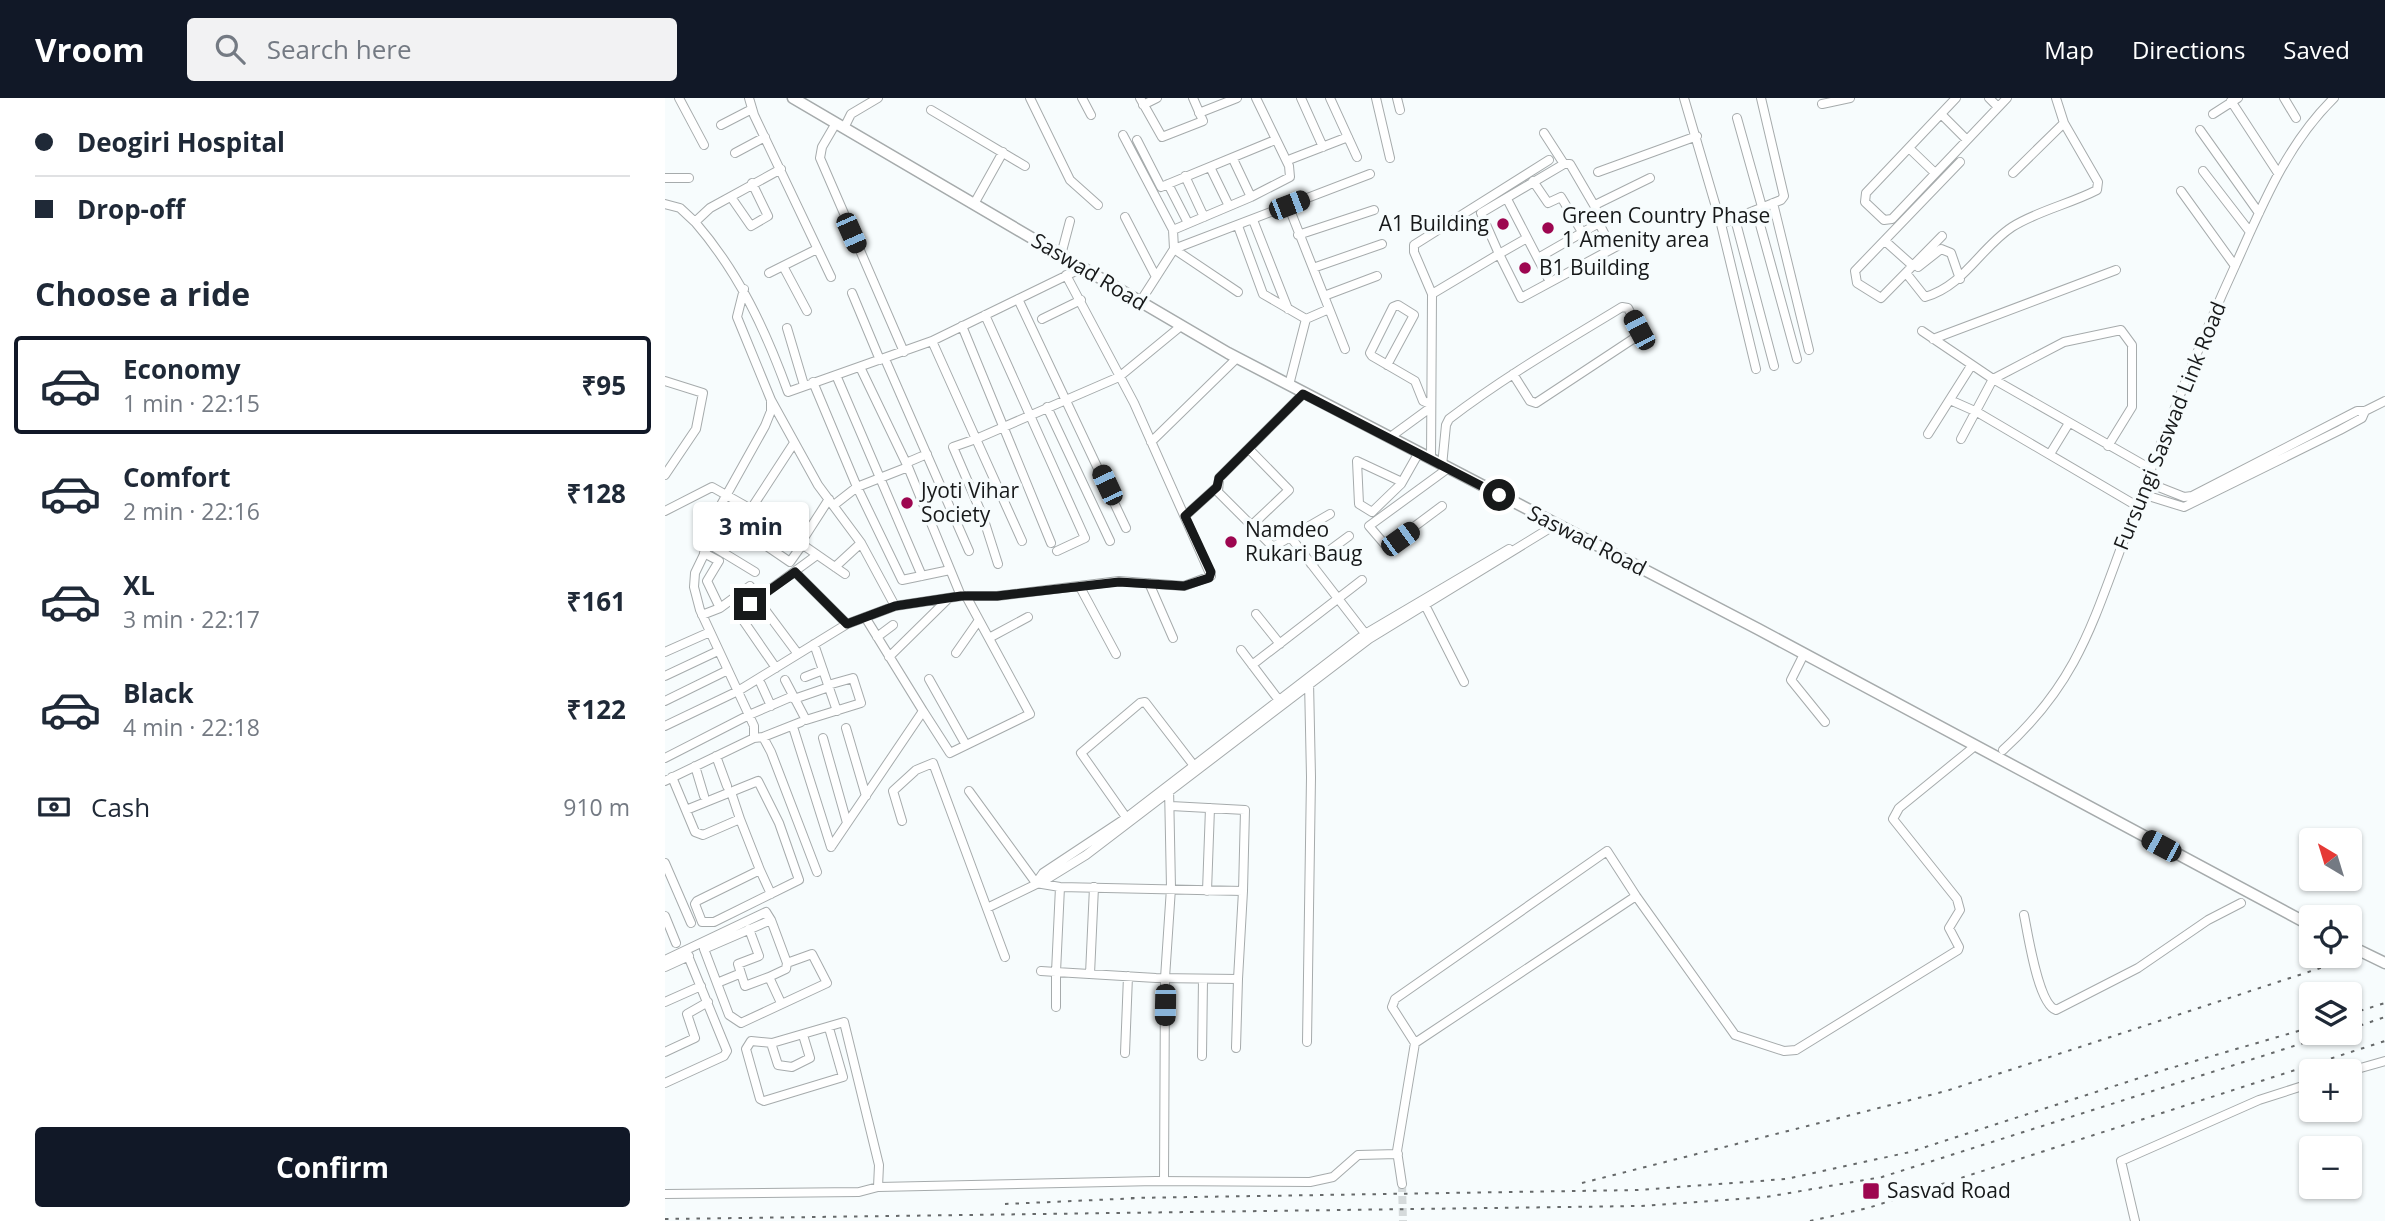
<!DOCTYPE html>
<html lang="en">
<head>
<meta charset="utf-8">
<style>
  :root { --surface:#fff; --page:#f2f2f3; --text:#1f2937; --muted:#747a83; --line:#e0e1e3; --accent:#111827 }
  body { margin:0; font-family:"Open Sans",sans-serif; background:var(--page); color:var(--text); height:100vh; display:flex; flex-direction:column; font-size:26px; white-space:nowrap }
  * { box-sizing:border-box; margin:0 }
  p { font-size:23px; color:var(--muted) }
  .icon { flex:none; width:38px; height:38px; fill:none; stroke:currentColor; stroke-width:2; stroke-linecap:round; stroke-linejoin:round }
  .map { position:relative; flex:1; overflow:hidden }
  .sheet { display:flex; flex-direction:column; background:var(--surface); width:665px }
  .sheet>* { flex:none }
  .hud { display:grid; align-content:center; height:154px; padding:0 35px; background:var(--surface) }
  .needle { width:46px; rotate:322deg }
  .fabs { position:absolute; left:1634px; top:730px; display:grid; gap:14px }
  .fabs a { display:grid; place-items:center; width:63px; height:63px; border-radius:7px; background:var(--surface); box-shadow:0 2px 5px #0004; font-size:35px }
  .end { position:absolute; width:32px; height:32px; margin:-16px; border:9px solid #17191a; background:#fff; box-shadow:0 0 0 4px #fff }
  .from { border-radius:50% }
  .bubble { position:absolute; height:49px; border-radius:7px; background:var(--surface); box-shadow:0 2px 5px #0004; font-size:23px; font-weight:700; line-height:49px; text-align:center }
  .car { position:absolute; width:21px; height:42px; margin:-21px -10px; border-radius:9px; box-shadow:0 0 5px 2px #0007; background:linear-gradient(#222 24%,#8ab4d8 0 40%,#222 0 76%,#8ab4d8 0 86%,#222 0) }
  .hud b { display:flex; align-items:center; gap:24px; height:66px; font-size:26px }
  .hud b+b { border-top:2px solid var(--line) }
  .hud i { width:18px; height:18px; background:var(--text) }
  ul { padding:0; list-style:none }
  li { display:flex; align-items:center; gap:21px; height:98px; margin:0 14px 10px; padding:0 21px; border:4px solid transparent; border-radius:7px }
  li div { flex:1 }
  li b { display:block; font-size:26px }
  li em { font-style:normal; font-weight:700 }
  li.active { border-color:var(--accent) }
  li>.icon { width:63px; height:63px; stroke-width:1.5 }
  h2 { padding:0 35px; font-size:32px; line-height:84px }
  .pay { display:flex; align-items:center; gap:18px; height:77px; padding:0 35px; font-size:26px }
  .pay p { margin-inline-start:auto }
  .action { display:flex; gap:14px; margin-top:auto; padding:14px 35px }
  .action a { flex:1; height:80px; border-radius:7px; background:var(--accent); color:#fff; font-size:28px; font-weight:700; line-height:80px; text-align:center }
  header { display:flex; align-items:center; gap:42px; box-sizing:border-box; height:98px; padding:0 35px; background:var(--accent); color:#fff }
  header strong { font-size:33px }
  nav { display:flex; gap:38px; margin-inline-start:auto; font-size:24px }
  .search { width:490px; height:63px; background:var(--page); display:flex; align-items:center; gap:18px; box-sizing:border-box; padding:0 24px; border-radius:7px; color:var(--muted); font-size:26px }
  main { display:flex; flex:1; min-height:0 }
  .map>svg:first-child { display:block }
  .lines { fill:none; stroke-linecap:round; stroke-linejoin:round }
  .minor-tunnel { stroke:#d5dadb; stroke-width:8; stroke-dasharray:8 4; stroke-linecap:butt }
  .minor-casing { stroke:#a6abac; stroke-width:10 }
  .highway-casing { stroke:#a6abac; stroke-width:13 }
  .minor { stroke:#fff; stroke-width:8 }
  .highway { stroke:#fff; stroke-width:10 }
  .rail { stroke:#66696a; stroke-width:2; stroke-dasharray:3.5 7; stroke-linecap:butt }
  .route { stroke:#17191a; stroke-width:9 }
  .poi-dot { fill:#9d0650; stroke:#f7fcfd; stroke-width:2.5 }
  .labels { text-anchor:middle; stroke-width:7; stroke-linejoin:round; paint-order:stroke }
  .poi-label { font-size:21px; fill:#17191a; stroke:#f7fcfd; text-anchor:start }
  .street-label { font-size:21px; fill:#17191a; stroke:#f7fcfd }
</style>
</head>
<body>
<header>
<strong>Vroom</strong>
<div class="search"><svg class="icon" aria-label="search" viewBox="0 0 24 24"><circle cx="10" cy="10" r="6"/><path d="M15 15l6 6"/></svg>Search here</div>
<nav><a>Map</a><a>Directions</a><a>Saved</a></nav>
</header>
<main>
<section class="sheet">
<div class="hud">
<b><i class="from"></i>Deogiri Hospital</b>
<b><i></i>Drop-off</b>
</div>
<h2>Choose a ride</h2>
<ul>
<li class="active"><svg class="icon" aria-label="car" viewBox="0 0 24 24"><path d="M5 17H2v-5l4-1 3-4h7l3 4 3 1v5h-3M9 17h6M6 11h13"/><circle cx="7" cy="17" r="2"/><circle cx="17" cy="17" r="2"/></svg><div><b>Economy</b><p>1 min · 22:15</p></div><em>₹95</em></li>
<li><svg class="icon" aria-label="car" viewBox="0 0 24 24"><path d="M5 17H2v-5l4-1 3-4h7l3 4 3 1v5h-3M9 17h6M6 11h13"/><circle cx="7" cy="17" r="2"/><circle cx="17" cy="17" r="2"/></svg><div><b>Comfort</b><p>2 min · 22:16</p></div><em>₹128</em></li>
<li><svg class="icon" aria-label="car" viewBox="0 0 24 24"><path d="M5 17H2v-5l4-1 3-4h7l3 4 3 1v5h-3M9 17h6M6 11h13"/><circle cx="7" cy="17" r="2"/><circle cx="17" cy="17" r="2"/></svg><div><b>XL</b><p>3 min · 22:17</p></div><em>₹161</em></li>
<li><svg class="icon" aria-label="car" viewBox="0 0 24 24"><path d="M5 17H2v-5l4-1 3-4h7l3 4 3 1v5h-3M9 17h6M6 11h13"/><circle cx="7" cy="17" r="2"/><circle cx="17" cy="17" r="2"/></svg><div><b>Black</b><p>4 min · 22:18</p></div><em>₹122</em></li>
</ul>
<div class="pay"><svg class="icon" aria-label="cash" viewBox="0 0 24 24"><path d="M3 7h18v10H3z"/><circle cx="12" cy="12" r="2"/></svg>Cash<p>910 m</p></div>
<div class="action"><a>Confirm</a></div>
</section>
<div class="map">
<svg width="1720" height="1123" viewBox="0 0 1720 1123">
  <rect width="100%" height="100%" fill="#f7fcfd"/>
  <g class="lines">
    <path class="minor-tunnel" d="M737 1086 738 1123"/>
    <defs>
      <path id="minor" d="M14 0 39 47
        M84 0 89 17 166 179
        M365 0 405 82 433 107
        M417 0 426 17
        M475 0 497 39 538 23 528 0
        M636 0 658 49
        M665 0 692 59
        M711 0 725 60
        M732 0 735 12
        M1019 0 1056 126 1091 271
        M1291 0 1201 95 1200 104 1219 122 1227 121 1342 0
        M1324 0 1333 9
        M1619 0 1631 20
        M1566 3 1613 75
        M1157 6 1185 0
        M478 7 492 0
        M266 12 360 68
        M534 15 572 0
        M1276 16 1302 42
        M1548 16 1573 0
        M1072 20 1097 109
        M171 25 157 49 155 60 239 254
        M56 27 87 11
        M179 30 186 16 213 0
        M1535 32 1594 115
        M879 35 899 66
        M458 37 508 132 509 151 475 204
        M472 42 496 89 610 42
        M1244 50 1270 75
        M70 55 100 39
        M568 61 586 99
        M626 61 683 39
        M545 69 564 108
        M116 71 45 110 30 124C74 175 100 231 123 294L267 243 417 170
        M1538 73 1585 134
        M933 74 1032 38
        M1348 75 1399 25 1391 0
        M520 78 539 119
        M0 80H24
        M868 83 883 105 896 99 917 134
        M503 86 523 125
        M1516 93 1570 168
        M842 101 885 184
        M68 102 86 128 103 118 87 85
        M1108 105 1144 252
        M0 106 15 110 30 124
        M309 106 338 54
        M623 107 680 251
        M930 107 985 80
        M1091 112 1132 261
        M460 119 491 179
        M1070 121 1109 268
        M588 122 623 211
        M934 125 947 151
        M1056 126 1116 102 1119 98 1096 0
        M573 128 598 196 641 221
        M508 132 586 99 625 79 624 68 591 0
        M633 137 709 112
        M1277 138 1216 200 1192 185 1190 173 1295 64
        M862 140 834 156 856 200 969 139
        M1220 143 1248 168
        M509 151 705 76
        M509 151 573 194
        M396 157 405 123
        M118 168 142 213
        M1253 169 1276 151 1286 155 1295 181
        M648 170 717 146
        M104 175 152 151
        M1241 175 1260 199C1299 188 1315 150 1347 129 1372 113 1405 106 1432 92L1433 84 1399 25
        M79 191 72 219 106 302 153 387 196 445 230 508
        M187 195 215 262
        M767 196 834 156 816 115 899 66H905L933 114 934 125 873 160
        M659 198 712 178
        M353 201 461 430
        M320 217 420 440 392 453
        M377 221 416 202
        M641 221 664 211
        M297 228 386 445
        M122 230 139 287
        M1257 233 1328 281 1296 341
        M1268 241 1451 172
        M267 243 311 341 454 279 516 228
        M220 261 304 453
        M722 267 749 217 733 207 728 209 705 255 707 258 750 283 758 303 765 306
        M195 269 243 369 192 389 237 482 285 472
        M171 277 257 478
        M0 283 38 295 31 331 0 377
        M148 284 192 389 169 407
        M624 287 641 221
        M638 296 554 380 553 394 608 449 665 416
        M1285 302 1312 314 1472 408
        M382 309 445 443
        M1263 336 1306 268
        M724 340 765 310
        M486 344 572 260
        M1443 348 1467 309V247L1456 232 1399 244 1328 281 1486 371
        M584 351 624 392 586 428
        M1385 356 1404 325
        M766 362 767 196 749 154V147L884 62
        M241 365 262 356
        M777 368 781 327 784 321C839 279 898 245 957 209L963 210 974 232 971 239 871 305 865 303 848 276
        M243 369 296 498
        M737 384 692 363 694 406 707 414 736 386 753 356
        M1481 384 1519 399 1527 398 1692 313H1700L1720 303
        M1477 396 1519 409 1675 332 1697 320 1700 313
        M777 408 722 449 704 428 782 371
        M86 411 129 345
        M0 413 47 389 86 411 180 476
        M52 414 125 464 137 447
        M520 418 552 389
        M627 441 702 538
        M44 446 90 474
        M135 446 164 401
        M39 455 54 463 42 483 55 510
        M333 466 318 419 288 349 311 341 357 443
        M646 466 684 438
        M170 469 196 445
        M130 474 182 526
        M484 485 508 540
        M415 489 451 556
        M92 501 133 556
        M759 505 799 584
        M591 516 615 546
        M37 517 55 510 85 488
        M212 539 228 527
        M324 540 363 519
        M149 546 172 613
        M576 552 616 605
        M0 554 45 534
        M291 555 314 522
        M1139 556 1126 582 1160 624
        M224 559 284 500
        M587 567 697 482
        M111 570 73 515 152 457
        M0 578 53 553
        M140 579 158 572
        M264 581 301 647
        M120 582 141 622 196 605 188 580 163 587
        M96 586 106 608
        M129 601 164 589
        M0 603 63 572
        M258 613 285 655 365 616 301 498
        M0 628 73 593 182 526 230 508 296 498H332L454 483 519 488 546 478 469 305 401 177
        M181 630 201 698
        M129 632 166 749
        M98 639 136 624
        M89 640 98 639 106 654 152 774
        M158 640 182 725
        M1338 652C1411 586 1427 527 1460 439 1495 348 1529 257 1570 168 1597 108 1621 47 1669 0
        M51 658 62 688
        M0 660 84 617 128 598
        M30 668 39 698
        M7 679 30 734 38 737 75 721 95 772 32 803 30 806 37 824H49L134 782 114 725 93 683 21 712
        M0 683 89 640V628L35 512 29 489 30 475 44 446 52 414 100 328 106 313V302
        M304 693 371 785 395 789 578 793 573 881 491 880 391 874 395 789
        M66 694 75 721
        M506 708 580 712 578 793
        M463 722 416 655 475 605 480 604 530 669
        M237 723 228 693 251 672 268 665 340 859
        M166 749 258 613 200 519
        M0 765 26 825
        M95 772 106 796
        M371 785 378 775 461 720 700 536 844 451
        M542 793 545 710
        M971 798 942 753 730 901 727 909 750 945 971 798 1070 937 1119 953 1131 952 1293 852 1294 849 1284 830 1295 812 1292 801 1228 721 1234 710 1310 648
        M322 810 382 781 421 757 704 541 890 427
        M1359 817C1363 836 1373 906 1391 912L1473 870 1543 822 1576 805
        M0 818 11 845
        M84 831 94 858 73 866 80 888 104 879 116 905
        M0 862 101 814 106 822 122 865 147 856 162 885 76 925 64 917 39 851 106 822
        M0 869 24 858
        M376 873 391 874V909
        M425 876 429 789
        M104 879 121 871 122 865
        M52 885 74 876
        M0 904 36 888
        M642 944 646 679 644 583
        M106 945 113 967 127 969 145 960 138 937
        M571 950 573 881
        M0 954 30 940 22 916 43 904
        M460 955 463 878
        M537 958 538 881
        M1685 973 1720 963
        M0 985 59 958 62 953 21 853
        M499 1083 500 880 506 790 504 689
        M737 1086 732 1053 750 945
        M213 1089 491 1083 645 1084 668 1079 693 1057 733 1056
        M0 1096 194 1094 213 1089 214 1067 179 924 107 945 86 943 81 951 95 1001 99 1003 178 979 164 930
        M1470 1123 1456 1063 1594 1002 1647 985"/>
      <path id="highway" d="M128 0 563 255 1093 531 1647 828
        M1685 848 1720 865"/>
    </defs>
    <use href="#minor" class="minor-casing"/>
    <use href="#highway" class="highway-casing"/>
    <use href="#minor" class="minor"/>
    <use href="#highway" class="highway"/>
    <path class="rail" d="M1685 916 1720 905
      M1685 931 1720 919
      M917 1085 1281 993 1692 858
      M466 1100 973 1092 1121 1081 1245 1054 1499 972 1647 929
      M340 1106 476 1100
      M0 1121 975 1108 1101 1099 1217 1079 1673 934
      M1145 1123 1203 1110 1720 943"/>
  </g>
  <g class="lines">
    <path class="route" d="M85 506 130 474 182 526 230 508 296 498H332L454 484 519 488 544 480 546 474 520 418 552 389 554 380 638 296 834 397"/>
  </g>
  <g class="poi-dot">
    <circle cx="838" cy="126" r="7"/>
    <circle cx="883" cy="130" r="7"/>
    <circle cx="860" cy="170" r="7"/>
    <circle cx="242" cy="405" r="7"/>
    <circle cx="566" cy="444" r="7"/>
    <rect x="1197" y="1084" width="18" height="18" rx="3.5"/>
  </g>
  <g class="labels">
    <g class="poi-label">
      <text x="897" y="125">Green Country Phase<tspan x="897" dy="24">1 Amenity area</tspan></text>
      <text x="824" y="133" text-anchor="end">A1 Building</text>
      <text x="874" y="177">B1 Building</text>
      <text x="256" y="400">Jyoti Vihar<tspan x="256" dy="24">Society</tspan></text>
      <text x="580" y="439">Namdeo<tspan x="580" dy="24">Rukari Baug</tspan></text>
      <text x="1222" y="1100">Sasvad Road</text>
    </g>
    <g class="street-label">
      <text transform="translate(424 174) rotate(31)" y="7">Saswad Road</text>
      <text transform="translate(1505 328) rotate(-68)" y="7">Fursungi Saswad Link Road</text>
      <text transform="translate(922 443) rotate(27)" y="7">Saswad Road</text>
    </g>
  </g>
</svg>
<div class="fabs">
<a><svg class="needle" viewBox="-14 -14 28 28"><path d="M0-13l5 13h-10z" fill="#e53935"/><path d="M0 13l5-13h-10z" fill="#747a83"/></svg></a>
<a><svg class="icon" aria-label="locate" viewBox="0 0 24 24"><circle cx="12" cy="12" r="6"/><path d="M12 2v4M12 18v4M2 12h4M18 12h4"/></svg></a>
<a><svg class="icon" aria-label="layers" viewBox="0 0 24 24"><path d="M12 4l9 5-9 5-9-5zM3 14l9 5 9-5"/></svg></a>
<a>+</a>
<a>−</a>
</div>
<i class="end from" style="left:834px;top:397px"></i>
<i class="end" style="left:85px;top:506px"></i>
<div class="bubble" style="left:28px;top:404px;width:116px">3 min</div>
<i class="car" style="left:624px;top:107px;rotate:69deg"></i>
<i class="car" style="left:186px;top:135px;rotate:156deg"></i>
<i class="car" style="left:974px;top:232px;rotate:332deg"></i>
<i class="car" style="left:442px;top:387px;rotate:335deg"></i>
<i class="car" style="left:735px;top:441px;rotate:54deg"></i>
<i class="car" style="left:1496px;top:748px;rotate:298deg"></i>
<i class="car" style="left:500px;top:907px;rotate:181deg"></i>
</div>
</main>
</body>
</html>
